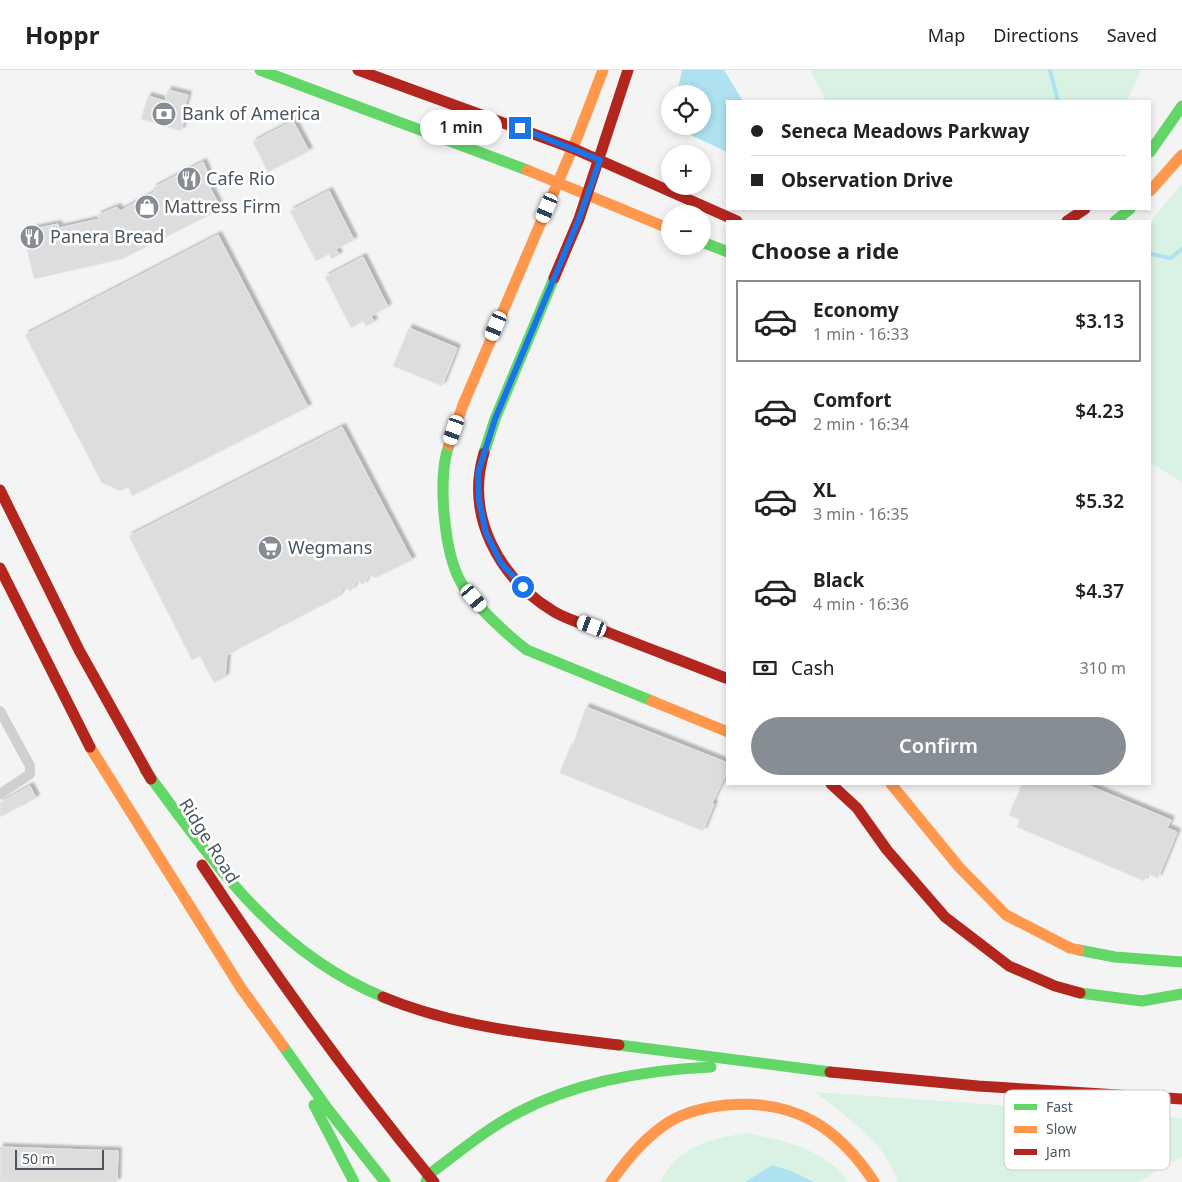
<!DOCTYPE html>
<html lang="en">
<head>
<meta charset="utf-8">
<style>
  :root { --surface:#fff; --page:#f6f6f6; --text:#222; --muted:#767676; --line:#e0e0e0; --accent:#868d94 }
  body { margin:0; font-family:"Noto Sans",sans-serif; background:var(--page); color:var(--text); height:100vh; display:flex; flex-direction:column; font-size:19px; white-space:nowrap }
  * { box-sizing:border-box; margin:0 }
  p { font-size:16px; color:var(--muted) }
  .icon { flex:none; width:28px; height:28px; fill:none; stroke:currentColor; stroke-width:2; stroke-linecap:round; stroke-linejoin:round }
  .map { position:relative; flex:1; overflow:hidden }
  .drawer { position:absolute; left:726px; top:150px; width:425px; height:565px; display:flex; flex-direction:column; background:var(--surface); border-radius:0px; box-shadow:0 2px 8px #0003 }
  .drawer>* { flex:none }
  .hud { position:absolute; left:726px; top:30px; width:425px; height:110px; border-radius:0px; box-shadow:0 2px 8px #0003; display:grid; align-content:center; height:110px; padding:0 25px; background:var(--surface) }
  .fabs { position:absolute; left:661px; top:15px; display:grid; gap:10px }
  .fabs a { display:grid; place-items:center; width:50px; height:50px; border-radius:50%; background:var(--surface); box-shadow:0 2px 8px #0003; font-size:25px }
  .scale { position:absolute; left:15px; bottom:12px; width:89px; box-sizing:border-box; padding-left:5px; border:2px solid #4a5661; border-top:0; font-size:14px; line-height:18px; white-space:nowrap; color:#4a5661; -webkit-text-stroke:4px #fff; paint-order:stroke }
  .end { position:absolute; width:22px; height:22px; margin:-11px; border:6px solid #1a73e8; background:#fff; box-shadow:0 0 0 2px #fff }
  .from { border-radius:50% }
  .bubble { position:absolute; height:35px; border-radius:18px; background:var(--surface); box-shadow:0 2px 8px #0003; font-size:16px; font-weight:600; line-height:35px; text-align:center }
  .car { position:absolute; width:15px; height:30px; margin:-15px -8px; border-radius:6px; box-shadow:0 0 4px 1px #0007; background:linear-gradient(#fff 24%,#345 0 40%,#fff 0 76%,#345 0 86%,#fff 0) }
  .hud b { display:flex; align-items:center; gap:18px; height:48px; font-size:19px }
  .hud b+b { border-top:1px solid var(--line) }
  .hud i { width:12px; height:12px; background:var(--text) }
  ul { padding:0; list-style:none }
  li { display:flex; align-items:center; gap:15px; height:82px; margin:0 10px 8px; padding:0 15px; border:2px solid transparent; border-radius:0px }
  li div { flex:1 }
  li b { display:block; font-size:19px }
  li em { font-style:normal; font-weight:600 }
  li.on { border-color:var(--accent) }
  li>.icon { width:45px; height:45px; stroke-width:1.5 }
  h2 { padding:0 25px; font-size:22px; line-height:60px }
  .pay { display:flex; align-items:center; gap:12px; height:55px; padding:0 25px; font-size:19px }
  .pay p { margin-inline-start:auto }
  .cta { display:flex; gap:10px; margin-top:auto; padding:10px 25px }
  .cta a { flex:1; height:58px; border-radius:30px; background:var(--accent); color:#fff; font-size:20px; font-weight:600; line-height:58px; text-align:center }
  header { display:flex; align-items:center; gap:30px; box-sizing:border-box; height:70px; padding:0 25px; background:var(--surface); border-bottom:1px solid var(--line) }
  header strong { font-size:24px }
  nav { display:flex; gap:28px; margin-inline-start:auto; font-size:18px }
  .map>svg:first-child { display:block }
  .green { fill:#d9f2e3 }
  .water { fill:#aee2f0 }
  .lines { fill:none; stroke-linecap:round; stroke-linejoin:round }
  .stream { stroke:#aee2f0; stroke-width:4 }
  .building { fill:#ddddde; stroke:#e5e6e7; filter:url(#shadow) }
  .street { stroke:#ced0d2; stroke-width:10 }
  .fast { stroke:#63d668; stroke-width:11 }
  .slow { stroke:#ff974d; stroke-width:11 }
  .jam { stroke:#b3261e; stroke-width:11 }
  .route { stroke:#1a73e8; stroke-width:6 }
  .labels { text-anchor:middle; stroke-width:5; stroke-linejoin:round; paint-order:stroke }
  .poi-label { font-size:18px; fill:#4a5661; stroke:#fff; text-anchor:start }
  .street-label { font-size:18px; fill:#4a5661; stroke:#fff }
  .key { fill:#fff; stroke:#c9ccd0; stroke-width:1 }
  .key-label { font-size:14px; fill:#4a5661 }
</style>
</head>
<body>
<header>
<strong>Hoppr</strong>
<nav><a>Map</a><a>Directions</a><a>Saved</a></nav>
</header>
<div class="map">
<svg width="1182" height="1112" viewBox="0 0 1182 1112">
  <defs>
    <filter id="shadow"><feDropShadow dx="3.5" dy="-3.5" stdDeviation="1" flood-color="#0004"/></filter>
  </defs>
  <rect width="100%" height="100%" fill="#f4f4f4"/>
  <path class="green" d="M810 0H1141L1127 31H826Z
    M1182 113V412L1150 393V152Z
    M815 1022 1182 1048V1086L1139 1112H897C889 1075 844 1045 815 1022Z
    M745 1063C782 1070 826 1079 848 1112H814L791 1101 772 1095 745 1112H660C679 1076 707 1070 745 1063Z"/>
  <path class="water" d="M682 0H724L743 31H728L727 82 676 58 675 56H702V24H677Z
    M772 1095 791 1101 814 1112H745Z"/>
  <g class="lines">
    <path class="stream" d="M1050 0 1058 31
      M1151 184 1171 188 1182 179"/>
  </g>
  <path class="building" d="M168 20 188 25 184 38 187 39 181 61 141 49 148 26 165 31Z
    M293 51 309 81 268 102 253 72Z
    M203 92 209 106 205 108 221 139 122 189 34 209 23 161 58 154 59 158 99 149 98 145 117 137 120 141 155 122 153 118Z
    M329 121 354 170 336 179 339 185 331 189 329 184 316 191 290 141Z
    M218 165 308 337 132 426 128 417 121 421 102 413 25 265Z
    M363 187 388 237 371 246 374 252 366 256 363 251 351 258 325 207Z
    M409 258 457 278 442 316 393 296Z
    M342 357 412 490 375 508 369 504 363 515 357 510 351 521 344 517 338 527 227 585 225 607 214 613 200 586 192 590 129 466Z
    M586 637 728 693V700L712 733 714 734 703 761 560 703 570 677 572 678Z
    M1022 714H1085L1171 750 1167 758 1177 762 1158 808 1147 804 1144 811 1017 757 1020 750 1009 745Z
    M30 716 36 728 0 747V733Z
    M0 1077 118 1081 117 1112H0Z"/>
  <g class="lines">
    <path class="street" d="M0 641 30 696V704L0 724"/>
    <path class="fast" d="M260 0 527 100
      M1150 82 1182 36
      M1115 151 1130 139
      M702 172 728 182
      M449 375C437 407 444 485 462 514 474 534 508 566 527 580L652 631
      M484 383 495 349 554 208
      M145 700C213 791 273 882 383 927
      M1079 880 1115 887 1182 892
      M1080 923 1142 931 1182 924
      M619 975 830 1002
      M283 976 327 1038 385 1112
      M314 1035 354 1112
      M426 1112 428 1105C458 1083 486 1059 519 1042 578 1011 646 1000 711 997"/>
    <path class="slow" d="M527 100 670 159
      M1150 121 1182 85
      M449 375 463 335 579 63 603 0
      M652 631 728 662
      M90 677 241 918 283 976
      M891 714 959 797 1006 845 1070 878 1079 880
      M611 1112C627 1089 645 1067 669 1052 687 1041 707 1037 727 1035 794 1029 838 1057 874 1112"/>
    <path class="jam" d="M358 0 572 78 737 151
      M1067 151 1085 139
      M554 208 579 149 628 0
      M484 383C465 446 499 508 553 541 569 551 590 556 607 562 647 578 688 593 728 609
      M0 420 79 580 151 709
      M0 498 90 677
      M831 714 857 738 887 780 945 847 1009 896 1055 916 1080 923
      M202 795C274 904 351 1011 434 1112
      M383 927C458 958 539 965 619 975
      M830 1002 978 1016 1182 1029"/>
  </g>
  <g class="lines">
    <path class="route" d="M520 58 600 90 579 149 495 349 478 403 479 431 486 463 501 493 523 517"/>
  </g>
  <defs>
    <symbol id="bank-disc" viewBox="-11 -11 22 22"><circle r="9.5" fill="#868d94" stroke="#fff"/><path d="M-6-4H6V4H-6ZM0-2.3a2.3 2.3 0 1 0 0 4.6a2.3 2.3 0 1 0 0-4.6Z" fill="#fff"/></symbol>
    <symbol id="restaurant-disc" viewBox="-11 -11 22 22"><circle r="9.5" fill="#868d94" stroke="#fff"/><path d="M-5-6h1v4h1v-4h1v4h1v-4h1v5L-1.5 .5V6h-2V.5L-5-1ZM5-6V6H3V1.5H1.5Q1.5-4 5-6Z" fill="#fff"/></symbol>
    <symbol id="shop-disc" viewBox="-11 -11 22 22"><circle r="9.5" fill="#868d94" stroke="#fff"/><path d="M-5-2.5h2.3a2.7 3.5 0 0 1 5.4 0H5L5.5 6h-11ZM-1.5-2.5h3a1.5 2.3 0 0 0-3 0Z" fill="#fff"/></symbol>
    <symbol id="supermarket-disc" viewBox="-11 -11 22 22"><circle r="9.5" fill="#868d94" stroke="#fff"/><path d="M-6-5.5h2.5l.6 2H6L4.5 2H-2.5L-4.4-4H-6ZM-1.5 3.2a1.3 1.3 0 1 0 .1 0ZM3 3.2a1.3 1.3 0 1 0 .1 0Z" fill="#fff"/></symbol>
  </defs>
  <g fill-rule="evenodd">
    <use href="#bank-disc" x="150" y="30" width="28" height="28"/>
    <use href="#restaurant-disc" x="175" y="95" width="28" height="28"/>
    <use href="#shop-disc" x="133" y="123" width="28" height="28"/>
    <use href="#restaurant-disc" x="18" y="153" width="28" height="28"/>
    <use href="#supermarket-disc" x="256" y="464" width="28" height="28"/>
  </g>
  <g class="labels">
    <g class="poi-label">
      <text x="182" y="50">Bank of America</text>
      <text x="206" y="115">Cafe Rio</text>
      <text x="164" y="143">Mattress Firm</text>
      <text x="50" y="173">Panera Bread</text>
      <text x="288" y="484">Wegmans</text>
    </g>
    <g class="street-label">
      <text transform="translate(209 771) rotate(58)" y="6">Ridge Road</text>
    </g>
  </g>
  <rect x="1004" y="1020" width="166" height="80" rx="8" class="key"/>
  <rect x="1014" y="1034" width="23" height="6" fill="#63d668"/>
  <rect x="1014" y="1056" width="23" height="7" fill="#ff974d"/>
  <rect x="1014" y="1079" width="23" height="6" fill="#b3261e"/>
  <g class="key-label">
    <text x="1046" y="1042">Fast</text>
    <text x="1046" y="1064">Slow</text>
    <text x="1046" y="1087">Jam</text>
  </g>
</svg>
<div class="fabs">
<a><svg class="icon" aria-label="locate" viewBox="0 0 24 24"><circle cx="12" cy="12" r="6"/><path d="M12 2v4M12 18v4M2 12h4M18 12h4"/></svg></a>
<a>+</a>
<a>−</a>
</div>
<div class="scale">50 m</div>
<i class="end from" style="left:523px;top:517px"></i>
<i class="end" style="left:520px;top:58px"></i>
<div class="bubble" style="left:420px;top:40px;width:82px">1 min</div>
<i class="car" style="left:547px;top:138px;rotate:203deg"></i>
<i class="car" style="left:496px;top:256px;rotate:203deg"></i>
<i class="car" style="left:454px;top:360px;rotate:199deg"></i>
<i class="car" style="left:474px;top:528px;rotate:140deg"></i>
<i class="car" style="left:592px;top:556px;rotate:291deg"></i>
<div class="hud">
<b><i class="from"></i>Seneca Meadows Parkway</b>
<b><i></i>Observation Drive</b>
</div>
<section class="drawer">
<h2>Choose a ride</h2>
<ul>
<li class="on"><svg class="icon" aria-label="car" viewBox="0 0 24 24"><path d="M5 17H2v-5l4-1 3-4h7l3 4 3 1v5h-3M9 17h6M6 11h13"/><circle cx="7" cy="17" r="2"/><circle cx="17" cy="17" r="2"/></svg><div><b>Economy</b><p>1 min · 16:33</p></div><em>$3.13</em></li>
<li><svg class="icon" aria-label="car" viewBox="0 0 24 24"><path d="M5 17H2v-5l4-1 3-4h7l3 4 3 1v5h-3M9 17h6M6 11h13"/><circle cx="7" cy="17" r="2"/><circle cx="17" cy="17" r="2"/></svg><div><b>Comfort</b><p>2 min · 16:34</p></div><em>$4.23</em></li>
<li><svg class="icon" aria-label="car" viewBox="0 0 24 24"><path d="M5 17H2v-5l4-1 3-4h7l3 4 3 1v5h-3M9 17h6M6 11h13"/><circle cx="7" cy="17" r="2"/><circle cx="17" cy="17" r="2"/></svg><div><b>XL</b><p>3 min · 16:35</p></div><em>$5.32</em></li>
<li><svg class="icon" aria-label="car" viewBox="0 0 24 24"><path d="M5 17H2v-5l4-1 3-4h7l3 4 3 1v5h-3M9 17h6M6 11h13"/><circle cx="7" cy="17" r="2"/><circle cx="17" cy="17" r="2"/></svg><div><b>Black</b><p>4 min · 16:36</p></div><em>$4.37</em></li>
</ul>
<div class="pay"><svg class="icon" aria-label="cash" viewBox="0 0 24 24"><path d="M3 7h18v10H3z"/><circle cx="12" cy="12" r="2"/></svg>Cash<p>310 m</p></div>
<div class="cta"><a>Confirm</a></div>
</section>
</div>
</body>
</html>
